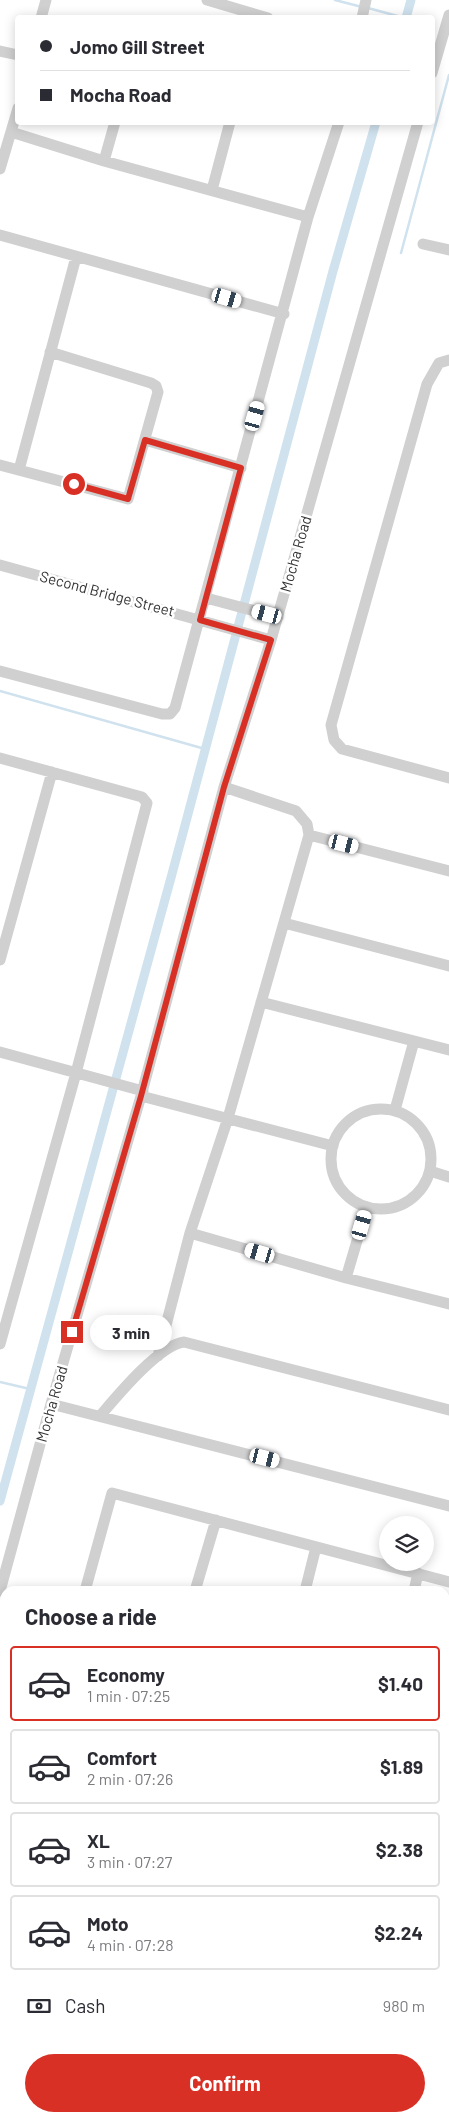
<!DOCTYPE html>
<html lang="en">
<head>
<meta charset="utf-8">
<style>
  :root { --surface:#fff; --page:#f7f7f7; --text:#2b2b33; --muted:#7c7c81; --line:#e1e1e2; --accent:#d93025 }
  body { margin:0; font-family:Barlow,sans-serif; background:var(--page); color:var(--text); height:100vh; display:flex; flex-direction:column; font-size:19px; white-space:nowrap }
  * { box-sizing:border-box; margin:0 }
  p { font-size:16px; color:var(--muted) }
  .icon { flex:none; width:28px; height:28px; fill:none; stroke:currentColor; stroke-width:2; stroke-linecap:round; stroke-linejoin:round }
  .map { position:relative; flex:1; overflow:hidden }
  .sheet { position:absolute; left:0px; top:1586px; width:450px; height:536px; display:flex; flex-direction:column; background:var(--surface); border-radius:15px 15px 0 0; box-shadow:0 2px 12px #0003 }
  .sheet>* { flex:none }
  .hud { position:absolute; left:15px; top:15px; width:420px; height:110px; border-radius:5px; box-shadow:0 2px 12px #0003; display:grid; align-content:center; height:110px; padding:0 25px; background:var(--surface) }
  .buttons { position:absolute; left:379px; top:1516px; display:grid; gap:10px }
  .buttons a { display:grid; place-items:center; width:55px; height:55px; border-radius:50%; background:var(--surface); box-shadow:0 2px 12px #0003; font-size:25px }
  .end { position:absolute; width:22px; height:22px; margin:-11px; border:6px solid #d93025; background:#fff; box-shadow:0 0 0 2px #fff }
  .from { border-radius:50% }
  .bubble { position:absolute; height:35px; border-radius:18px; background:var(--surface); box-shadow:0 2px 12px #0003; font-size:16px; font-weight:700; line-height:35px; text-align:center }
  .car { position:absolute; width:15px; height:30px; margin:-15px -8px; border-radius:6px; box-shadow:0 0 4px 1px #0007; background:linear-gradient(#fff 24%,#345 0 40%,#fff 0 76%,#345 0 86%,#fff 0) }
  .hud b { display:flex; align-items:center; gap:18px; height:48px; font-size:19px }
  .hud b+b { border-top:1px solid var(--line) }
  .hud i { width:12px; height:12px; background:var(--text) }
  ul { padding:0; list-style:none }
  li { display:flex; align-items:center; gap:15px; height:75px; margin:0 10px 8px; padding:0 15px; border:2px solid var(--line); border-radius:5px }
  li div { flex:1 }
  li b { display:block; font-size:19px }
  li em { font-style:normal; font-weight:700 }
  li.selected { border-color:var(--accent) }
  li>.icon { width:45px; height:45px; stroke-width:1.5 }
  h2 { padding:0 25px; font-size:22px; line-height:60px }
  .pay { display:flex; align-items:center; gap:12px; height:55px; padding:0 25px; font-size:19px }
  .pay p { margin-inline-start:auto }
  .action { display:flex; gap:10px; margin-top:auto; padding:10px 25px }
  .action a { flex:1; height:58px; border-radius:30px; background:var(--accent); color:#fff; font-size:20px; font-weight:700; line-height:58px; text-align:center }
  .map>svg:first-child { display:block }
  .lines { fill:none; stroke-linecap:round; stroke-linejoin:round }
  .stream { stroke:#cfe2ee; stroke-width:2.5 }
  .canal { stroke:#cfe2ee; stroke-width:9 }
  .minor { stroke:#d0d0d0; stroke-width:11 }
  .route { stroke:#d93025; stroke-width:6 }
  .labels { text-anchor:middle; stroke-width:5; stroke-linejoin:round; paint-order:stroke }
  .street-label { font-size:15px; fill:#333; stroke:#fff }
</style>
</head>
<body>
<div class="map">
<svg width="449" height="2122" viewBox="0 0 449 2122">
  <rect width="100%" height="100%" fill="#fff"/>
  <g class="lines">
    <path class="stream" d="M335 0 362 7
      M368 8 405 18
      M401 253 449 75
      M0 691 205 749
      M0 1382 30 1389"/>
    <path class="canal" d="M406 18 411 0
      M0 1501 172 874 333 271 376 122"/>
    <path class="minor" d="M207 0 268 18
      M41 18 46 0
      M362 18 366 0
      M0 51 18 55
      M432 73 449 15
      M11 132 104 161 308 217
      M104 161 115 122
      M0 169 18 108
      M212 190 230 122
      M0 235 284 314
      M423 244 449 250
      M449 360 439 363 427 384 331 725 334 740 342 749 449 778
      M145 440 241 468
      M0 465 128 499 158 392 156 386 151 383 50 352
      M19 470 76 257
      M0 565 271 640
      M206 598 278 617
      M0 671 162 714H170L175 708 308 217 339 122
      M0 758 142 797 147 803 76 1073 0 1344
      M309 835 449 871
      M284 923 449 966
      M0 960 52 772
      M261 1002 449 1050
      M0 1052 143 1091
      M141 1096 333 1146
      M331 1159a50 50 0 1 1 100 0a50 50 0 1 1-100 0Z
      M395 1110 414 1041
      M430 1171 449 1177
      M190 1233 346 1278 449 1304
      M346 1278 367 1207
      M158 1356 190 1233 228 1118 309 835 307 824 296 811 224 787
      M51 1404 449 1506
      M100 1416C117 1396 159 1345 184 1342L449 1410
      M0 1591 51 1404 141 1096 224 787 271 640 418 122
      M85 1591 112 1493 449 1582
      M195 1591 216 1520
      M305 1591 316 1547
      M414 1591 418 1573
      M0 1766 5 1767
      M445 1869 449 1867
      M445 1879 449 1880
      M0 1886 5 1866
      M445 1888 449 1889
      M445 1991 449 1989
      M0 2010 5 2011
      M37 2122 38 2118
      M156 2122 158 2118
      M275 2122 277 2118
      M384 2122 385 2118"/>
  </g>
  <g class="lines">
    <path class="route" d="M72 1332 141 1096 224 787 271 640 200 620 241 468 145 440 128 499 74 484"/>
  </g>
  <g class="labels">
    <g class="street-label">
      <text transform="translate(296 554) rotate(-74)" y="5">Mocha Road</text>
      <text transform="translate(107 594) rotate(15)" y="5">Second Bridge Street</text>
      <text transform="translate(52 1404) rotate(-74)" y="5">Mocha Road</text>
    </g>
  </g>
</svg>
<div class="buttons">
<a><svg class="icon" aria-label="layers" viewBox="0 0 24 24"><path d="M12 4l9 5-9 5-9-5zM3 14l9 5 9-5"/></svg></a>
</div>
<i class="end from" style="left:74px;top:484px"></i>
<i class="end" style="left:72px;top:1332px"></i>
<div class="bubble" style="left:90px;top:1315px;width:82px">3 min</div>
<i class="car" style="left:227px;top:298px;rotate:106deg"></i>
<i class="car" style="left:255px;top:416px;rotate:16deg"></i>
<i class="car" style="left:267px;top:614px;rotate:285deg"></i>
<i class="car" style="left:344px;top:844px;rotate:104deg"></i>
<i class="car" style="left:362px;top:1225px;rotate:16deg"></i>
<i class="car" style="left:260px;top:1253px;rotate:286deg"></i>
<i class="car" style="left:265px;top:1458px;rotate:104deg"></i>
<div class="hud">
<b><i class="from"></i>Jomo Gill Street</b>
<b><i></i>Mocha Road</b>
</div>
<section class="sheet">
<h2>Choose a ride</h2>
<ul>
<li class="selected"><svg class="icon" aria-label="car" viewBox="0 0 24 24"><path d="M5 17H2v-5l4-1 3-4h7l3 4 3 1v5h-3M9 17h6M6 11h13"/><circle cx="7" cy="17" r="2"/><circle cx="17" cy="17" r="2"/></svg><div><b>Economy</b><p>1 min · 07:25</p></div><em>$1.40</em></li>
<li><svg class="icon" aria-label="car" viewBox="0 0 24 24"><path d="M5 17H2v-5l4-1 3-4h7l3 4 3 1v5h-3M9 17h6M6 11h13"/><circle cx="7" cy="17" r="2"/><circle cx="17" cy="17" r="2"/></svg><div><b>Comfort</b><p>2 min · 07:26</p></div><em>$1.89</em></li>
<li><svg class="icon" aria-label="car" viewBox="0 0 24 24"><path d="M5 17H2v-5l4-1 3-4h7l3 4 3 1v5h-3M9 17h6M6 11h13"/><circle cx="7" cy="17" r="2"/><circle cx="17" cy="17" r="2"/></svg><div><b>XL</b><p>3 min · 07:27</p></div><em>$2.38</em></li>
<li><svg class="icon" aria-label="car" viewBox="0 0 24 24"><path d="M5 17H2v-5l4-1 3-4h7l3 4 3 1v5h-3M9 17h6M6 11h13"/><circle cx="7" cy="17" r="2"/><circle cx="17" cy="17" r="2"/></svg><div><b>Moto</b><p>4 min · 07:28</p></div><em>$2.24</em></li>
</ul>
<div class="pay"><svg class="icon" aria-label="cash" viewBox="0 0 24 24"><path d="M3 7h18v10H3z"/><circle cx="12" cy="12" r="2"/></svg>Cash<p>980 m</p></div>
<div class="action"><a>Confirm</a></div>
</section>
</div>
</body>
</html>
